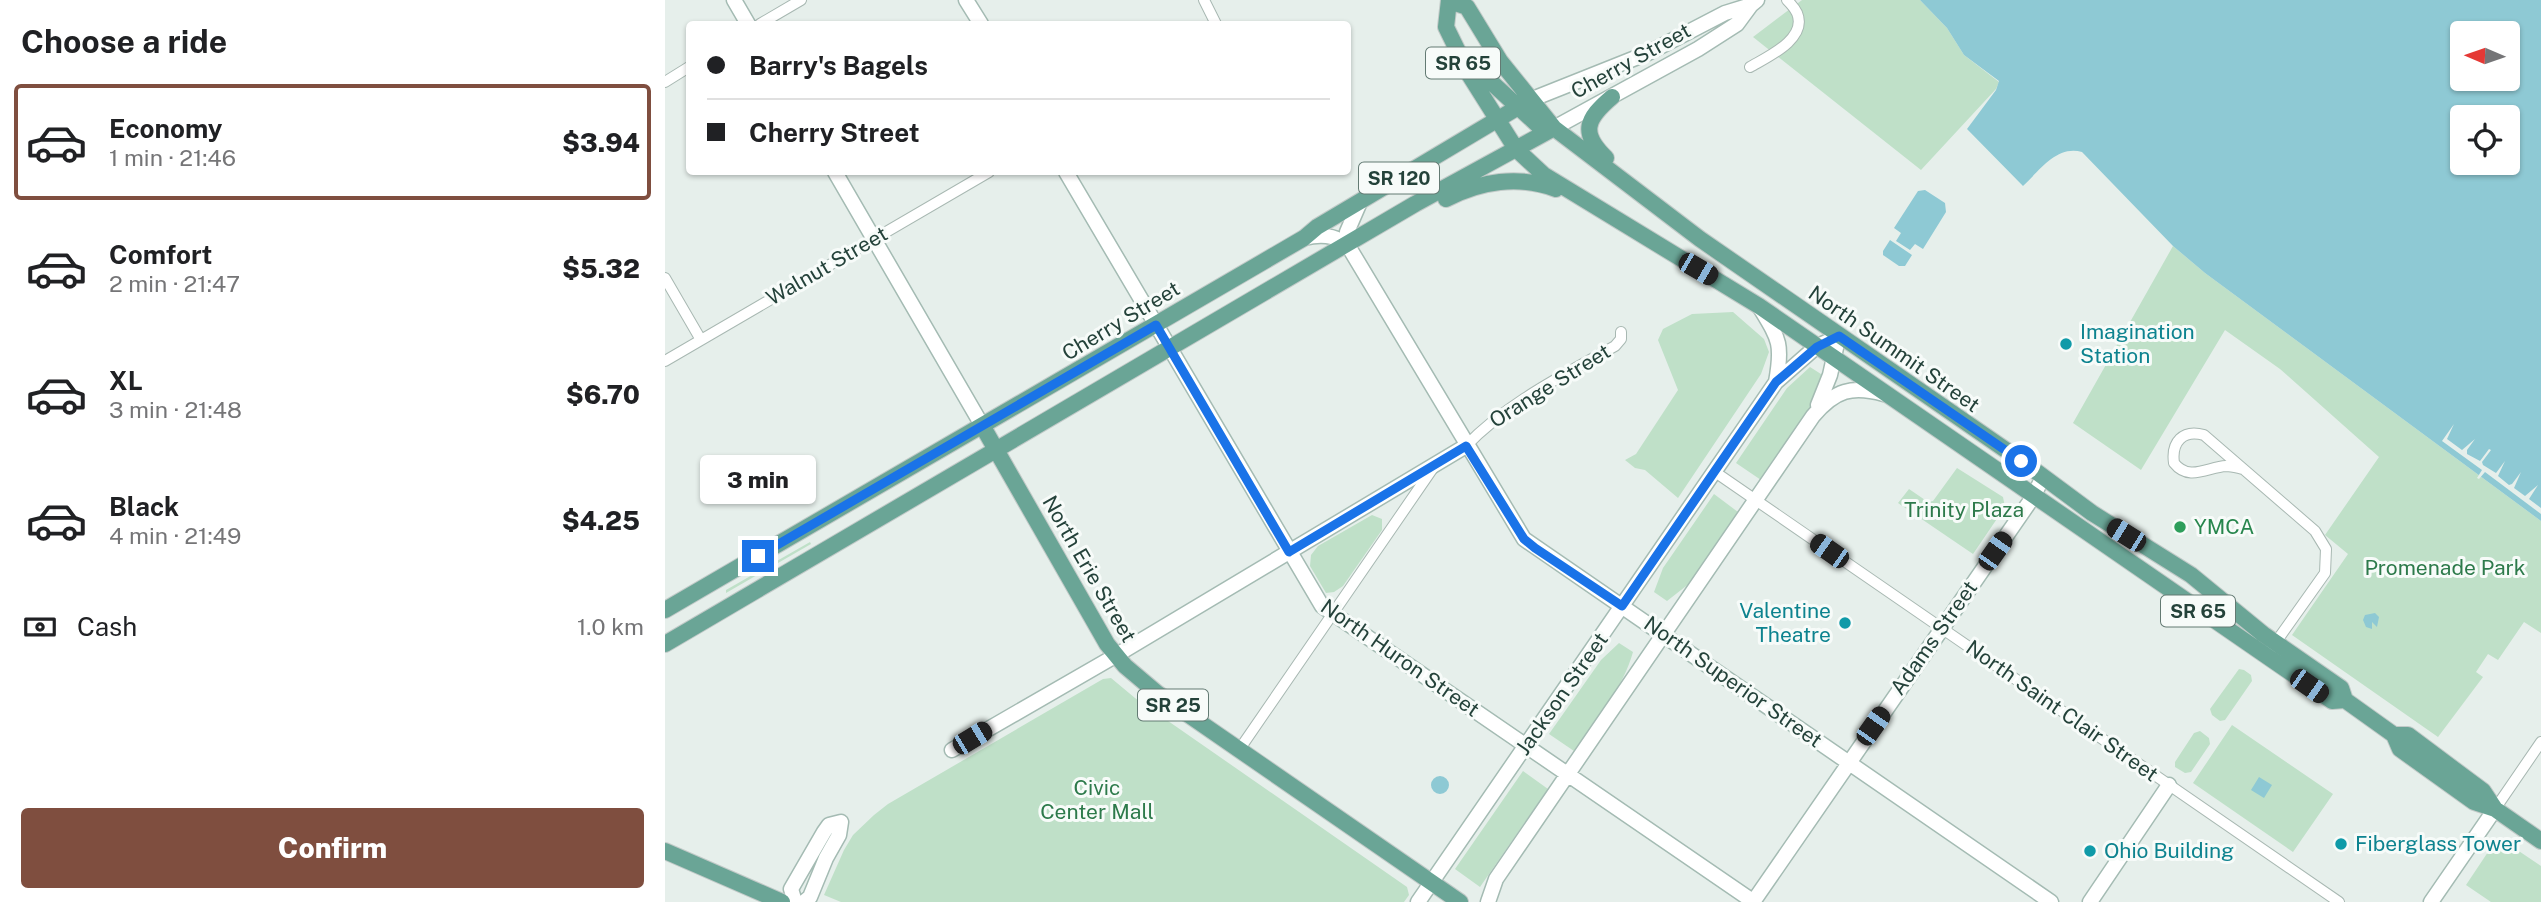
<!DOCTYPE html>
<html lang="en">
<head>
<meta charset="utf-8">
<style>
  :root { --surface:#fff; --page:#f2f2f2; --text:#202124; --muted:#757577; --line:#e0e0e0; --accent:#7f4e3f }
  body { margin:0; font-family:"Public Sans",sans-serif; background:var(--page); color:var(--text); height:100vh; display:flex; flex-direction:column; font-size:26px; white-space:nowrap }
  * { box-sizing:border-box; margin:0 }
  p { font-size:23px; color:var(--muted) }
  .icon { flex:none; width:38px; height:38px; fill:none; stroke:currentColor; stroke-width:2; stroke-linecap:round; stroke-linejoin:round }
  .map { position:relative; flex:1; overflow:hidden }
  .sheet { display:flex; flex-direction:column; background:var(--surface); width:665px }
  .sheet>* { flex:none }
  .hud { position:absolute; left:21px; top:21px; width:665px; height:154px; border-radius:7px; box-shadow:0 2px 5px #0004; display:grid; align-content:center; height:154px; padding:0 21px; background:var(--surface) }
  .needle { width:46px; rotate:272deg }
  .controls { position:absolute; left:1785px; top:21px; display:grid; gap:14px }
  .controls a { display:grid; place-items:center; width:70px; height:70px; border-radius:7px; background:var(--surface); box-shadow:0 2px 5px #0004; font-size:35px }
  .end { position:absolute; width:32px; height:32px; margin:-16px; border:9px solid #1a73e8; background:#fff; box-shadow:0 0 0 4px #fff }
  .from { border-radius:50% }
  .bubble { position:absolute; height:49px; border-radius:7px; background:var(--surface); box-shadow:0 2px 5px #0004; font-size:23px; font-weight:800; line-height:49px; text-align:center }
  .car { position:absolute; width:21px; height:42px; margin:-21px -10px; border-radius:9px; box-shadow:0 0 5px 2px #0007; background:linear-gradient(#222 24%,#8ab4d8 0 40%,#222 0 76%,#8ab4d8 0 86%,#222 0) }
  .hud b { display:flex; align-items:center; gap:24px; height:66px; font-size:26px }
  .hud b+b { border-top:2px solid var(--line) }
  .hud i { width:18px; height:18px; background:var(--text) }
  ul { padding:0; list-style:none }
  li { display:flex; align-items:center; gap:21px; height:116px; margin:0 14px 10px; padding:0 7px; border:4px solid transparent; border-radius:7px }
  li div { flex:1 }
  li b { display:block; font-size:26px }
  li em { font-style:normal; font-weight:800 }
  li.current { border-color:var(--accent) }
  li>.icon { width:63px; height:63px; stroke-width:1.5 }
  h2 { padding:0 21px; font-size:32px; line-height:84px }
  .pay { display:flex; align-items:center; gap:18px; height:77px; padding:0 21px; font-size:26px }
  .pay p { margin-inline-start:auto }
  .primary-button { display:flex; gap:14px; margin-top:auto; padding:14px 21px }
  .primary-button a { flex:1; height:80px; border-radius:7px; background:var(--accent); color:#fff; font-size:28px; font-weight:800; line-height:80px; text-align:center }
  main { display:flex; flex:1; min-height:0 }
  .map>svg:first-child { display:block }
  .green { fill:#bfe0c8 }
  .water { fill:#8ec9d4; fill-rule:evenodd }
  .pier { fill:#e6efeb }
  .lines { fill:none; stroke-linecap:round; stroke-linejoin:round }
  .street-casing { stroke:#a8b8b2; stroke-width:12 }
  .secondary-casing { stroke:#a4bbb3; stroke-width:17 }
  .primary-casing { stroke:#c2cac8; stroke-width:18 }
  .street { stroke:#fff; stroke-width:10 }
  .secondary { stroke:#fff; stroke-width:14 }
  .primary { stroke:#6aa596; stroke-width:16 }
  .route { stroke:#1a73e8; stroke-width:9 }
  .culture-dot { fill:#0f9aa8; stroke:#f7fbf9; stroke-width:2.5 }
  .leisure-dot { fill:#2e9e5b; stroke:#f7fbf9; stroke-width:2.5 }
  .labels { text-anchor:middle; stroke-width:6; stroke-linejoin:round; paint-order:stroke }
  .shield { fill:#f7fbf9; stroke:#637a73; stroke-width:2 }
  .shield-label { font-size:19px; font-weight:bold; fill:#24423a }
  .street-label { font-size:21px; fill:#24423a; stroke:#f7fbf9 }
  .culture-label { font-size:21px; fill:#0d838f; stroke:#f7fbf9; text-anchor:start }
  .park-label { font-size:21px; fill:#2d7a4b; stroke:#f7fbf9 }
  .leisure-label { font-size:21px; fill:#27864d; stroke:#f7fbf9; text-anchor:start }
</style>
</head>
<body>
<main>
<section class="sheet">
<h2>Choose a ride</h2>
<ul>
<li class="current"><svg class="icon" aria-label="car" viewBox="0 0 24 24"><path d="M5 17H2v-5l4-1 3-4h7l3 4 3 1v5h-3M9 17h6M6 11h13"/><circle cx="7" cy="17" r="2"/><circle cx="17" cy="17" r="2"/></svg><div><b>Economy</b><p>1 min · 21:46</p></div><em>$3.94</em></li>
<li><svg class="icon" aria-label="car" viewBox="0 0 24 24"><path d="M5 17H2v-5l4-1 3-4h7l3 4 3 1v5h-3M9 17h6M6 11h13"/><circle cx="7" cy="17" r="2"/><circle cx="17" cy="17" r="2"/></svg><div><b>Comfort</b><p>2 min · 21:47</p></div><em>$5.32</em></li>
<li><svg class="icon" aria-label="car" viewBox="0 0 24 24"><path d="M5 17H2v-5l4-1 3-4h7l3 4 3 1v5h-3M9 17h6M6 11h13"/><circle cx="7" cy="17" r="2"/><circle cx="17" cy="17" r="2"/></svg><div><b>XL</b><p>3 min · 21:48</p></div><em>$6.70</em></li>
<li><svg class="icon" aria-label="car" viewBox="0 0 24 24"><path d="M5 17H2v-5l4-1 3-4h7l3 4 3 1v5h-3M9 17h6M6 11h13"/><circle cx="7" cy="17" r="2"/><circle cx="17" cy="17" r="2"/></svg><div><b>Black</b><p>4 min · 21:49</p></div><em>$4.25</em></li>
</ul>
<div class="pay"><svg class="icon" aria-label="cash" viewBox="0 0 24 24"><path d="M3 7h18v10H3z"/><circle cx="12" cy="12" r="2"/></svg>Cash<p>1.0 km</p></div>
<div class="primary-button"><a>Confirm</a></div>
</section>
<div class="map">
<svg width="1876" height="902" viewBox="0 0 1876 902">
  <rect width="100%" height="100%" fill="#e6efeb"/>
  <path class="green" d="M1137 0H1255L1282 28 1299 55 1334 82 1331 89 1256 170 1088 37Z
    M1508 246 1540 273 1876 521V633L1859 622 1833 660 1823 654 1811 672 1818 677 1773 737 1627 635 1683 554 1660 535 1714 457 1615 369 1560 330 1476 470 1408 423Z
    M1068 312 1099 339 1104 352 1096 374 1013 498 980 470 970 468 960 460 971 454 1013 390 993 340 998 329 1027 314Z
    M1145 367 1159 376C1148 415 1119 447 1096 480L1071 463 1122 388Z
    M1292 468 1338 497 1340 507 1308 554 1233 503 1244 489 1263 502 1268 501Z
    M1049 494 1073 512 1025 583 1002 601 989 592 998 568Z
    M707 515 717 519V530L678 586 669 592 661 593 645 566 646 555 653 546Z
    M145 542 146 544 61 593V590Z
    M954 643 968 652C958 689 930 720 909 751L884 734 936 660Z
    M1574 669 1579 670 1586 675 1587 681 1560 720 1555 721 1547 715 1545 709Z
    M446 678 470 698 742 887 744 895 739 902H176L159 895 179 850 188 835 209 815 223 804 438 679Z
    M1567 725 1668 794 1628 852 1528 783Z
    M1535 731 1544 738 1545 744 1526 772 1520 773 1510 767V762L1529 733Z
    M858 771 883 789 815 887 790 869Z
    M1833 837 1876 866V902H1826L1801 885Z"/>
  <path class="water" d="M1255 0H1876V521L1540 273 1508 246 1417 152C1392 145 1375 170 1358 186L1302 129 1331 90 1334 81 1299 55 1282 28ZM1797 33H1843V79H1797ZM1797 117H1843V163H1797Z
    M1260 190 1280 203 1281 212 1258 249 1250 244 1245 250 1231 241 1236 233 1229 228 1253 191Z
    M1225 240 1247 255 1240 266H1234L1218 255V251Z
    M1710 613 1714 617 1712 627 1707 622V629L1701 627 1698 620 1700 615Z
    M766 785a9 9 0 1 1 18 0a9 9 0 1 1-18 0Z
    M1594 777 1607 785 1599 798 1586 790Z"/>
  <path class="pier" d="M1789 424 1782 439 1797 450 1810 439 1802 450V454L1815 461 1824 449 1826 450 1817 462 1818 465 1831 473 1840 461 1833 476 1844 485 1847 484 1856 472 1849 488 1860 496 1873 485 1864 499 1876 508V514L1820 472 1814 479 1812 478 1817 470 1777 441Z"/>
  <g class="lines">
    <defs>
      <path id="street" d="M539 0 551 24
        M95 24 136 0
        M1085 67C1102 57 1143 39 1132 13 1130 9 1125 3 1122 0
        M0 82 24 67
        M0 278 36 340
        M0 361 324 172
        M801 446C842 403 899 375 950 346L956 339V332
        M1578 469C1573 468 1567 466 1561 466 1543 467 1524 482 1509 463 1506 442 1518 429 1539 435L1650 531 1661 549 1660 573 1601 656
        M1050 472 1674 902
        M574 750 768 468
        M1830 809 1876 742"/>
      <path id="secondary" d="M69 0 83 24
        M301 0 316 24
        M865 100 983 53 1060 13 1086 5 1092 0
        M889 128 1033 49 1072 24 1086 5
        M170 172 318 427
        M401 172 657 606 1089 902
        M639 238C656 234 668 235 682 244L859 539 1386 902
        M682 244V232L695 202
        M1094 306C1114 339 1118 343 1111 382
        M1153 405 1165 375 1171 348
        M287 750 450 656 801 446
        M130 902 126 889 159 832 164 825 176 822 174 835 161 858 145 897 139 902
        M753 902 1111 382 1151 347 1174 336
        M823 902 831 879 1148 416C1170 390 1187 385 1219 394
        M1088 902 1368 497 1378 477
        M1425 902 1504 785
        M1766 902 1830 809"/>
      <path id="primary" d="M784 0 781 27 805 76 851 149 879 175 1094 306 1667 701 1680 700
        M784 1 802 7 835 61 889 128 1035 239 1361 464 1427 513 1526 575 1598 634 1676 688 1680 700 1729 735 1735 749 1809 802 1830 809 1876 841
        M800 56 826 82 874 126 886 128
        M941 158C915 133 921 119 947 97
        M781 199C815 181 854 175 891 189
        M318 427 442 644 460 666 492 693 795 902
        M0 610 639 238 652 227 865 100
        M0 644 750 204 889 128
        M1729 735H1743L1818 791 1830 809
        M0 851 117 902"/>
    </defs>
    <use href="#street" class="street-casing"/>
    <use href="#secondary" class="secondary-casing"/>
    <use href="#primary" class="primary-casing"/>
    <use href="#street" class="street"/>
    <use href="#secondary" class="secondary"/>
    <use href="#primary" class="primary"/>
  </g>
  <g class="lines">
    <path class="route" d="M93 556 491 325 624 552 801 446 859 539 870 548 957 606 1111 382 1152 347 1174 336 1356 461"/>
  </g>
  <g class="culture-dot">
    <circle cx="1401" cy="344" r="7"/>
    <circle cx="1180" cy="623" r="7"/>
    <circle cx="1676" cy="844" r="7"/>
    <circle cx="1425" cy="851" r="7"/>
  </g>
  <circle class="leisure-dot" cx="1515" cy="527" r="7"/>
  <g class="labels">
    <g class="shield">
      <rect x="761" y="47.5" width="74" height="31" rx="5"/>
      <rect x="694" y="162.5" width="80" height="31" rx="5"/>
      <rect x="1496" y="595.5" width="74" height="31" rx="5"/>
      <rect x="473" y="689.5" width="70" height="31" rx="5"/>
    </g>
    <g class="shield-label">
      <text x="798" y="70">SR 65</text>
      <text x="734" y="185">SR 120</text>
      <text x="1533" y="618">SR 65</text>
      <text x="508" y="712">SR 25</text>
    </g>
    <g class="street-label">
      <text transform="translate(966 61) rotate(-29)" y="7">Cherry Street</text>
      <text transform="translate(162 266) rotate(-30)" y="7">Walnut Street</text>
      <text transform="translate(456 321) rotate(-31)" y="7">Cherry Street</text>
      <text transform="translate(1229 349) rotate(35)" y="7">North Summit Street</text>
      <text transform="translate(885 386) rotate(-32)" y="7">Orange Street</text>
      <text transform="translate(424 569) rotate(60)" y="7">North Erie Street</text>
      <text transform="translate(1269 638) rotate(-55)" y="7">Adams Street</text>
      <text transform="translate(735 658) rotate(35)" y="7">North Huron Street</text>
      <text transform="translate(1068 682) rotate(35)" y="7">North Superior Street</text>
      <text transform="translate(897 694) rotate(-55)" y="7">Jackson Street</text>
      <text transform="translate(1397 711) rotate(35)" y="7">North Saint Clair Street</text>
    </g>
    <g class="culture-label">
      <text x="1415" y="339">Imagination<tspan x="1415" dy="24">Station</tspan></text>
      <text x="1166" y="618" text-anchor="end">Valentine<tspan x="1166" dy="24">Theatre</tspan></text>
      <text x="1690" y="851">Fiberglass Tower</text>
      <text x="1439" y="858">Ohio Building</text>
    </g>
    <g class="park-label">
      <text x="1299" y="517">Trinity Plaza</text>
      <text x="1780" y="575">Promenade Park</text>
      <text x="432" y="795">Civic<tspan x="432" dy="24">Center Mall</tspan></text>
    </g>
    <g class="leisure-label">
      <text x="1529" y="534">YMCA</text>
    </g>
  </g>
</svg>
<div class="controls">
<a><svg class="needle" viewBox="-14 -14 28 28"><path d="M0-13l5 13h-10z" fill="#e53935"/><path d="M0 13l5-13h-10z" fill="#757577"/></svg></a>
<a><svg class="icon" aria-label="locate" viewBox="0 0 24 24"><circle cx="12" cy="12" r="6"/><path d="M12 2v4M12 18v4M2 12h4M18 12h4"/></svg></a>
</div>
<i class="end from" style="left:1356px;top:461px"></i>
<i class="end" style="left:93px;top:556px"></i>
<div class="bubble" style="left:35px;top:455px;width:116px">3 min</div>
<i class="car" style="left:1033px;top:269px;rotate:120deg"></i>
<i class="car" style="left:1461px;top:535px;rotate:302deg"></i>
<i class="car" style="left:1164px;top:551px;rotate:305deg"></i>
<i class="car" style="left:1330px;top:551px;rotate:35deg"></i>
<i class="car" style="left:1644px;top:686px;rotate:125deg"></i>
<i class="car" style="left:1208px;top:726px;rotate:35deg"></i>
<i class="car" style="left:307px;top:738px;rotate:59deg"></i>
<div class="hud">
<b><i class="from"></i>Barry's Bagels</b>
<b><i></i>Cherry Street</b>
</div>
</div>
</main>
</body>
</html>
